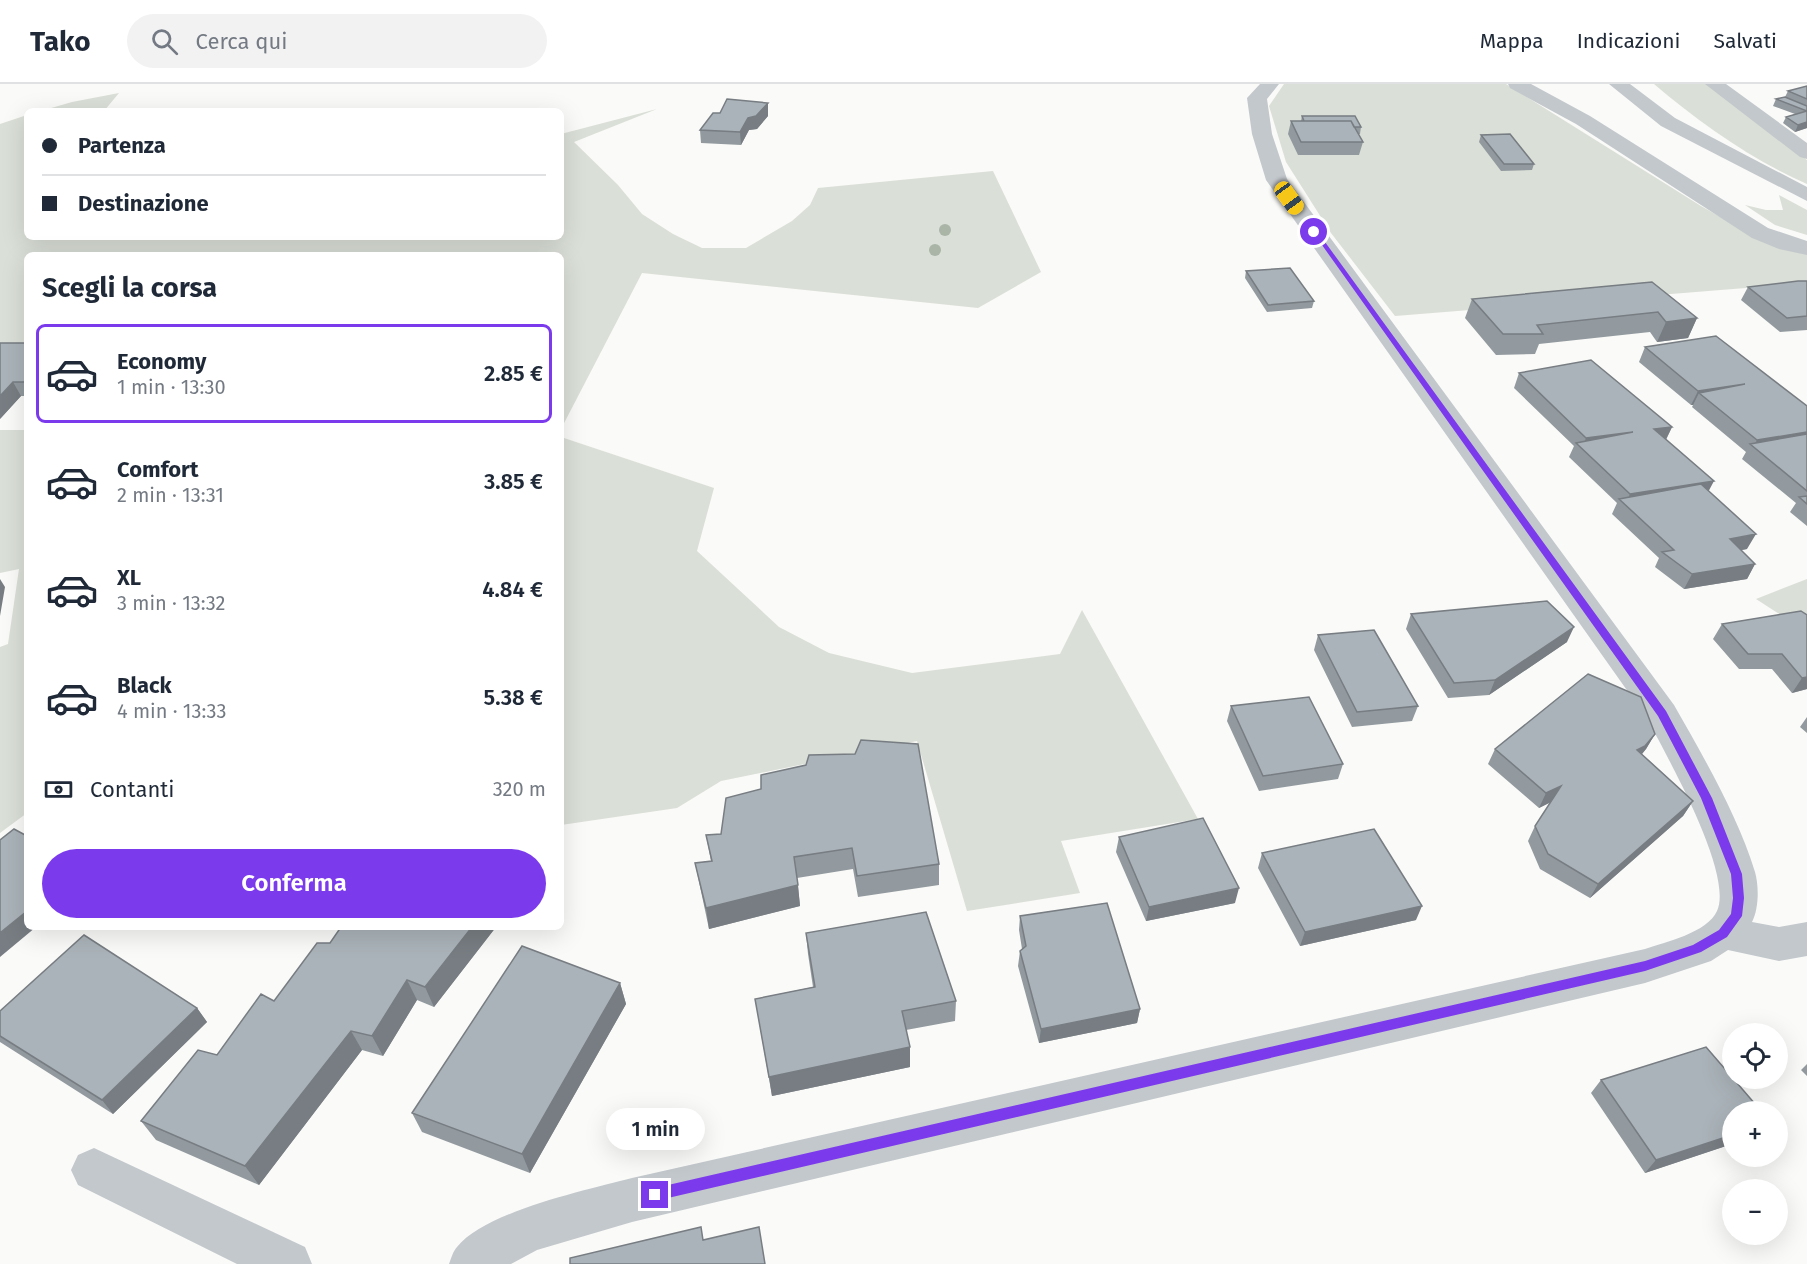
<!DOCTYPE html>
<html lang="it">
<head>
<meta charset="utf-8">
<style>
  :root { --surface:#fff; --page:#f2f2f3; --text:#1f2937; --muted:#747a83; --line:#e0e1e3; --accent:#7c3aed }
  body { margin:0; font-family:"Fira Sans",sans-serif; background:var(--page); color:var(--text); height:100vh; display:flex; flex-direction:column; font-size:22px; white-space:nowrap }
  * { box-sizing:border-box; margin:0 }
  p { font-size:20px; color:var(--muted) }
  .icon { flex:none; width:33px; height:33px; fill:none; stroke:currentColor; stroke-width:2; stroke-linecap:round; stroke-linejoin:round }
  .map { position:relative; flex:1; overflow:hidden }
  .details { position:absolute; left:24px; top:168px; width:540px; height:678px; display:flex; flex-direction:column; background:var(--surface); border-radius:9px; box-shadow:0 6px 24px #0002 }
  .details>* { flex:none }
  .guide { position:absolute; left:24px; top:24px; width:540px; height:132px; border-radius:9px; box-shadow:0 6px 24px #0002; display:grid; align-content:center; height:132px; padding:0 18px; background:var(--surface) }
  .fabs { position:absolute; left:1722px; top:939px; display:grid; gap:12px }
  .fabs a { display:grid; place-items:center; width:66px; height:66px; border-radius:50%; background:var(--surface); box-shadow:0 6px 24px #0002; font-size:30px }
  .end { position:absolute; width:27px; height:27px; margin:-14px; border:8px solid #7c3aed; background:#fff; box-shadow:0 0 0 3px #fff }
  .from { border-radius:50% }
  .bubble { position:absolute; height:42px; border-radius:21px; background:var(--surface); box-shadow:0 6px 24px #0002; font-size:20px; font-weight:600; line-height:42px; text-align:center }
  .car { position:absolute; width:18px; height:36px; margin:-18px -9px; border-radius:8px; box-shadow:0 0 4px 2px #0007; background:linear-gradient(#f5c518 24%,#345 0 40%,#f5c518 0 76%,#345 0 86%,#f5c518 0) }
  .guide b { display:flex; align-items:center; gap:21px; height:57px; font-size:22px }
  .guide b+b { border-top:2px solid var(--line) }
  .guide i { width:15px; height:15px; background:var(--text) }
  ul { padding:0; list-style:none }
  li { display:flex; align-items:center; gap:18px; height:99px; margin:0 12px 9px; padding:0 6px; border:3px solid transparent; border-radius:9px }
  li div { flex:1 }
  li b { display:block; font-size:22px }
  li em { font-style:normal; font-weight:600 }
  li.on { border-color:var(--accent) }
  li>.icon { width:54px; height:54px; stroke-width:1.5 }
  h2 { padding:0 18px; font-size:27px; line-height:72px }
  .pay { display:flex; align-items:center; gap:15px; height:66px; padding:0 18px; font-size:22px }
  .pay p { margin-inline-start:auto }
  .button { display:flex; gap:12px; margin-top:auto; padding:12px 18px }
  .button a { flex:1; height:69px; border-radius:36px; background:var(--accent); color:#fff; font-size:24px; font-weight:600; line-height:69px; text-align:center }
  header { display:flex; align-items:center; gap:36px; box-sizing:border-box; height:84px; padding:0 30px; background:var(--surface); border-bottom:2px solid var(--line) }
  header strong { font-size:28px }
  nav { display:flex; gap:33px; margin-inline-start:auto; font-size:21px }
  .search { width:420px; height:54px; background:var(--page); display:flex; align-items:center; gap:15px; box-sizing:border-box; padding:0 21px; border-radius:33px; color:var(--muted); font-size:22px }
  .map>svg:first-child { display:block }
  .green { fill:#dadfd7 }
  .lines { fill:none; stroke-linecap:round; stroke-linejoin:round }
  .minor { fill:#c3c8cc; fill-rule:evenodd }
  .tree { fill:#aab4a7 }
  .wall { fill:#929a9f }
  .shaded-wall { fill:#777d82 }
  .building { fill:#aab3b9; stroke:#777d82; stroke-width:1.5 }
  .route { fill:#7c3aed }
</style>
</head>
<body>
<header>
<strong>Tako</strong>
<div class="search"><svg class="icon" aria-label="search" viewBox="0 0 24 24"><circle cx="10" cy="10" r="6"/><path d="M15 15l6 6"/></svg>Cerca qui</div>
<nav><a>Mappa</a><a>Indicazioni</a><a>Salvati</a></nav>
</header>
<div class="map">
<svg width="1807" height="1180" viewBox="0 0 1807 1180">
  <rect width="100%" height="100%" fill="#fafaf8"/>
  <path class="green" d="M1284 0H1506L1701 122 1763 157 1807 170V199L1395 232 1331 149 1286 78 1269 22Z
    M1654 0H1706L1759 37 1807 76V100C1752 76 1700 39 1654 0Z
    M119 9 104 27H41L72 18Z
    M657 25 574 58 618 101 642 130 673 150 702 164H746L792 137 810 121 818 104 993 87 1041 188 978 224 642 189 561 345V171H27V265H0V40L27 31V153H561V50Z
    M1779 111 1807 126V151L1775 141 1745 121 1766 126H1783Z
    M0 346H27V729L0 749V563L8 560 19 485 0 489Z
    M561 353 714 404 697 467 779 543 829 569 912 589 1060 570 1082 526 1198 735 1061 757 1080 809 967 827 917 657 721 697 677 724 561 741Z
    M1807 495V548L1756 515Z"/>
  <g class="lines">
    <path class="minor" d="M1260 0H1279L1267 15 1272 50 1287 95 1674 621C1703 672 1738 732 1755 788 1759 802 1759 825 1752 838L1779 843 1807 838V872L1779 877 1728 866 1711 877 1645 899 632 1138 537 1166 511 1180H449C451 1175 453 1167 457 1163 486 1127 587 1106 632 1094L1645 865C1665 858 1707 849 1717 827 1734 790 1667 673 1648 636L1266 96 1252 50 1247 14Z
      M1508 0H1531L1590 32 1768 144 1807 157V171L1779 165 1752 154 1576 40 1510 4Z
      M1609 0H1630L1675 34 1807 103V117L1661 42Z
      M1705 0H1726L1807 59V75L1800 73Z
      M94 1064 305 1163 312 1180H237L78 1101 71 1086 78 1071Z"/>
  </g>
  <g class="tree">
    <circle cx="945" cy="146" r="6"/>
    <circle cx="935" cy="166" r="6"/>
  </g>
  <path class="wall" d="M1807 2V44L1795 48 1783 39 1786 33 1795 30 1773 22 1776 15 1785 13 1788 7Z
    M768 32 757 45 749 46 741 61 701 59 700 46Z
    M1302 32 1361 43 1360 50H1358L1363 58 1359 71H1298L1288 50 1291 37H1301Z
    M1481 51 1534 80 1532 86 1501 87 1479 58Z
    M1246 187 1314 217 1312 224 1267 228 1245 194Z
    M1807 197V246L1780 248 1741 216 1748 203Z
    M1652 198 1697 234 1688 254 1657 258 1650 248 1539 260 1535 270 1496 271 1465 234 1472 215Z
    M27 259V312H21L0 335Z
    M1645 263 1807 322V442L1790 428 1796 419 1742 375 1746 368 1692 323 1693 321H1691L1639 278Z
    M1519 289 1672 343 1666 356 1708 407 1747 465 1741 466 1755 480 1747 495 1684 505 1655 483 1659 474 1612 430 1617 419 1569 373 1574 362 1514 304Z
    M1801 527 1807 605 1792 609 1772 585H1739L1713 555 1722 540Z
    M1411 530 1567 558 1489 611 1448 614 1406 545Z
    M1318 551 1418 622 1412 637 1352 643 1314 566Z
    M1231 622 1343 680 1338 695 1259 707 1227 637Z
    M1807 633V649L1800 643Z
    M1655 650 1646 665 1642 670 1693 717 1683 732 1590 814 1540 785 1528 757 1535 742 1551 718 1539 724 1488 680 1495 665Z
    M726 714 939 780V801L858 813 853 785 797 794 800 822 709 845 695 779 711 777 706 751 721 750Z
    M1119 753 1235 819 1146 837 1116 768Z
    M1262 769 1416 836 1300 862 1258 784Z
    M1020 832 1140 925 1137 939 1039 959 1018 882 1020 867 1022 865 1019 846Z
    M496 843 434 923 417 916 383 972 362 966 259 1101 156 1056 141 1037 217 971 274 917 330 859Z
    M806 849 956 917 955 937 906 946 910 983 772 1012 755 915 813 903 808 870Z
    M620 899 626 920 530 1089 422 1048 412 1029Z
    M197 924 207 938 113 1030 0 958V927Z
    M1807 980V992L1801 986Z
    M1601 996 1732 1028V1060L1645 1089 1591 1009Z"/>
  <path class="shaded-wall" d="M768 19V32L757 45 749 46 741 61 740 48 748 34Z
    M1807 38V44L1795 48 1798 41Z
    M1697 234 1688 254 1657 258 1666 238Z
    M27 294V304L24 298Z
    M13 298 21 312 0 335V312Z
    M1745 300 1699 309 1693 321H1691L1698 307Z
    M1672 343 1665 357 1654 345Z
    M1633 348 1582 365 1586 354Z
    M1807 348V361L1753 363 1757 356Z
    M1714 397 1706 412 1625 421 1630 410Z
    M1756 450 1747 465 1721 470 1730 455Z
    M1755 480 1747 495 1684 505 1692 490Z
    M0 495 5 503 0 532Z
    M1574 543 1567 558 1489 611 1495 596Z
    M1807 593V605L1792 609 1802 594Z
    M1655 650 1646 665 1636 677 1637 666Z
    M1561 702 1553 717 1539 724 1546 709Z
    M1693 717 1683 732 1590 814 1598 800Z
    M798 801 800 822 709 845 706 824Z
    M1239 804 1235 819 1146 837 1149 823Z
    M1422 822 1416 836 1300 862 1305 848Z
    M27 827V843H36L0 873V849Z
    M472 843H496L434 923 425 903Z
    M407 896 417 916 383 972 372 952Z
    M620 899 626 920 530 1089 522 1070Z
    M197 924 207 938 113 1030 102 1016Z
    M1140 925 1137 939 1039 959 1041 945Z
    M351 947 362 966 259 1101 245 1082Z
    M910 963V983L772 1012 769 993Z
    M1732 1051V1060L1645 1089 1656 1076Z"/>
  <path class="building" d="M1807 2V15L1788 7Z
    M1785 13 1807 22V38L1798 41 1786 33 1807 27 1776 15Z
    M727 15 768 19 756 32 748 34 740 48 700 46 713 29H720Z
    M1302 32H1355L1361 43H1354L1351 37H1304Z
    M1291 37H1351L1363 58H1301Z
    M1510 50 1534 80H1504L1481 51Z
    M1290 184 1314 217 1268 221 1246 187Z
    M1798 197H1807V232L1787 234 1748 203Z
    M1652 198 1697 234 1666 238 1658 228 1537 241 1543 250H1503L1472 215Z
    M1716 252 1807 322V348L1757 356 1699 309 1745 300 1698 307 1645 263Z
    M0 259H27V294L24 298H13L0 312Z
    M1591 276 1672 343 1654 345 1714 397 1630 410 1576 359 1633 348 1586 354 1519 289Z
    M1807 350V407L1750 360Z
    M1701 400 1756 450 1730 455 1755 480 1692 490 1662 468 1674 466 1619 415Z
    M1807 412V420L1799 413Z
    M1547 517 1574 543 1495 596 1454 599 1411 530Z
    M1801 527 1807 531V593L1802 594 1782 570H1748L1722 540Z
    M1374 546 1418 622 1357 628 1318 551Z
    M1588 590 1641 613 1655 650 1645 662 1637 666 1693 717 1598 800 1548 770 1535 742 1561 702 1546 709 1495 665Z
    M1309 613 1343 680 1263 692 1231 622Z
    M861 656 918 660 939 780 857 792 852 764 794 773 798 801 706 824 695 779 712 777 706 751 721 750 726 714 761 705V691L806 681 809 671 855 670Z
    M1203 734 1239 804 1149 823 1119 753Z
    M14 745 27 752V827L0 849V756Z
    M1374 745 1422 822 1305 848 1262 769Z
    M1107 819 1140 925 1041 945 1020 867 1026 862 1020 832Z
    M926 828 956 917 902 927 910 963 769 993 755 915 815 903 806 849Z
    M341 843H472L425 903 407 896 372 952 351 947 245 1082 141 1037 198 966 217 971 261 910 274 917 317 859H330Z
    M84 851 197 924 102 1016 0 952V927Z
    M522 862 620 899 522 1070 412 1029Z
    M1706 963 1762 1028H1732V1051L1656 1076 1601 996Z
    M701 1143 703 1156 759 1143 765 1180H570V1174Z"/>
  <path class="route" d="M1312 147H1317L1666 627 1712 714 1742 790 1744 814 1742 832 1727 853 1701 868 1645 887 655 1117 650 1116 648 1111 650 1106 655 1104 1645 877 1693 861 1719 846 1731 830 1733 814 1731 790 1701 714 1658 632Z"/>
</svg>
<div class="fabs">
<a><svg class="icon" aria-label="locate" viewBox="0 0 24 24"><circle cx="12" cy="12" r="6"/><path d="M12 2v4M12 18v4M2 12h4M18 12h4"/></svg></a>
<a>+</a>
<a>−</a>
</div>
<i class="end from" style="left:1314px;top:148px"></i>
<i class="end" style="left:655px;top:1111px"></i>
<div class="bubble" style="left:606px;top:1024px;width:99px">1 min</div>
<i class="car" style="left:1289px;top:114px;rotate:144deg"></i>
<div class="guide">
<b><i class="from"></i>Partenza</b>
<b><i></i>Destinazione</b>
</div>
<section class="details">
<h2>Scegli la corsa</h2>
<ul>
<li class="on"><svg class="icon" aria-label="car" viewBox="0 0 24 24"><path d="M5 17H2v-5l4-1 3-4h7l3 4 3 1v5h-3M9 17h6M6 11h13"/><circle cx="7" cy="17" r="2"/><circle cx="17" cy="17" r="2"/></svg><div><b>Economy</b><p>1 min · 13:30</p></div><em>2.85 €</em></li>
<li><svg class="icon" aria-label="car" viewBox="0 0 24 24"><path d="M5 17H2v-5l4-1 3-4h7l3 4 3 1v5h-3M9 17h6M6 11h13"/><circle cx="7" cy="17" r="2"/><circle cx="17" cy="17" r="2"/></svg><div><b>Comfort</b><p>2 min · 13:31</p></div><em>3.85 €</em></li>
<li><svg class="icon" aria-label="car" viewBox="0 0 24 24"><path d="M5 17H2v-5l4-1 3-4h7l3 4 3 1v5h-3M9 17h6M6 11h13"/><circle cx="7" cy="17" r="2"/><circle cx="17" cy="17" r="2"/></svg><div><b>XL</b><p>3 min · 13:32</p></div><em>4.84 €</em></li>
<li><svg class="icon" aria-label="car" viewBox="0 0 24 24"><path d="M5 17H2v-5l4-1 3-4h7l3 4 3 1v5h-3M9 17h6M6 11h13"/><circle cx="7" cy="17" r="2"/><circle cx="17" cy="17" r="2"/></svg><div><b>Black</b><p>4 min · 13:33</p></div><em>5.38 €</em></li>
</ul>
<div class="pay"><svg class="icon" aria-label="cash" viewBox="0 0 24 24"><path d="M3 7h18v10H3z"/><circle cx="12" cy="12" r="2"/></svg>Contanti<p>320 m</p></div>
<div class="button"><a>Conferma</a></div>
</section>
</div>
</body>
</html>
